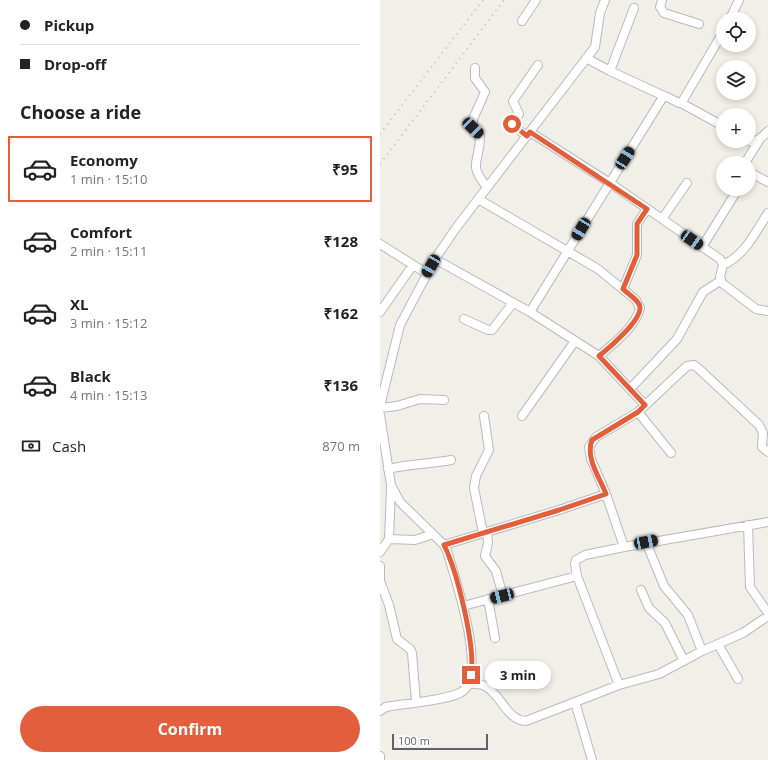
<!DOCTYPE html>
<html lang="en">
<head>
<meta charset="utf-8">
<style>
  :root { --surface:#fff; --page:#f2f2f2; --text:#222; --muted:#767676; --line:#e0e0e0; --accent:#e35f3c }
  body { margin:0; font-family:"Open Sans",sans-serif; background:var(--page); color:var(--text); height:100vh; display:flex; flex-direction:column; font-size:15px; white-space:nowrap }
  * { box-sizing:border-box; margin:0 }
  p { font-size:13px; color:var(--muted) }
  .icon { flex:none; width:22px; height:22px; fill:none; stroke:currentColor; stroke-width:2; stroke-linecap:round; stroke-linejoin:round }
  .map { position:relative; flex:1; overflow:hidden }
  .side { display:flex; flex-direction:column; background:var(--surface); width:380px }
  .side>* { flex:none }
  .banner { display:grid; align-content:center; height:88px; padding:0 20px; background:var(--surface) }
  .tools { position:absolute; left:336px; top:12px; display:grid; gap:8px }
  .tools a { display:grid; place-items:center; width:40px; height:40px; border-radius:50%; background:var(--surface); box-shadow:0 2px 6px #0003; font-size:20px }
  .scale { position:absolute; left:12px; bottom:10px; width:96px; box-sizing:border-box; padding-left:4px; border:2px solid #5f6268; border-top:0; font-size:11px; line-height:14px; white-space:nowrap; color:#5f6268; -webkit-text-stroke:3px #fff; paint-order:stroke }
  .end { position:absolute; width:18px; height:18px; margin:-9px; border:5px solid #e35f3c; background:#fff; box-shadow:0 0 0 2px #fff }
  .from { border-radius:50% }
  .bubble { position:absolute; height:28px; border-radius:14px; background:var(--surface); box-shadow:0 2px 6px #0003; font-size:13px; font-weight:700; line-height:28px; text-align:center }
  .car { position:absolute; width:12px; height:24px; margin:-12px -6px; border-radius:5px; box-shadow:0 0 3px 1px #0007; background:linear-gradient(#222 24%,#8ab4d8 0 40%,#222 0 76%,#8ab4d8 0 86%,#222 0) }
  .banner b { display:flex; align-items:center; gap:14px; height:38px; font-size:15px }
  .banner b+b { border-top:1px solid var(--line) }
  .banner i { width:10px; height:10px; background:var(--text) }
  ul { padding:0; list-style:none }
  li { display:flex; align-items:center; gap:12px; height:66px; margin:0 8px 6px; padding:0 12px; border:2px solid transparent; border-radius:0px }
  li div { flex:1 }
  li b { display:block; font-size:15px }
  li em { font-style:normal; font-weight:700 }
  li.current { border-color:var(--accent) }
  li>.icon { width:36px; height:36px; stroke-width:1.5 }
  h2 { padding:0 20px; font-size:18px; line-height:48px }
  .pay { display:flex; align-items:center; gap:10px; height:44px; padding:0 20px; font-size:15px }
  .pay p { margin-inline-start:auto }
  .primary-button { display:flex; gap:8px; margin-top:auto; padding:8px 20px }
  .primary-button a { flex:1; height:46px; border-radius:24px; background:var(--accent); color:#fff; font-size:16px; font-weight:700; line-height:46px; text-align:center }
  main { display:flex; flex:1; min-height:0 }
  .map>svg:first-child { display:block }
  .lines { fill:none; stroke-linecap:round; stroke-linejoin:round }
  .minor-casing { stroke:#b8b9be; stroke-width:10 }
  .minor { stroke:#fff; stroke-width:8 }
  .rail { stroke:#b8b9b9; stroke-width:2; stroke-dasharray:1 5; stroke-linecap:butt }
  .route { stroke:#e35f3c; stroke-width:5 }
</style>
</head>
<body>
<main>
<section class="side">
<div class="banner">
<b><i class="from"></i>Pickup</b>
<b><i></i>Drop-off</b>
</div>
<h2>Choose a ride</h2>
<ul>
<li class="current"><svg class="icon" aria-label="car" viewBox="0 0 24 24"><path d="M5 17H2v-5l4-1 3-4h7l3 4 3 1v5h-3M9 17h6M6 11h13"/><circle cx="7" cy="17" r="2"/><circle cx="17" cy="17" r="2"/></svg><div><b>Economy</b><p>1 min · 15:10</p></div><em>₹95</em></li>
<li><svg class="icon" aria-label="car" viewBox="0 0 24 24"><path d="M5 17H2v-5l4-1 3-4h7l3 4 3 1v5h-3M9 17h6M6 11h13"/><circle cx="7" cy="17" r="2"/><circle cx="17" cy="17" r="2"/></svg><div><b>Comfort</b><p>2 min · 15:11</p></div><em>₹128</em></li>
<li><svg class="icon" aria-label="car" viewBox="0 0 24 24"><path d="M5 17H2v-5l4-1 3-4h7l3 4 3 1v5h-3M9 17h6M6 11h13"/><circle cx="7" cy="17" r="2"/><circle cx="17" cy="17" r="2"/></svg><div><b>XL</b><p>3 min · 15:12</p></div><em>₹162</em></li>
<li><svg class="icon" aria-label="car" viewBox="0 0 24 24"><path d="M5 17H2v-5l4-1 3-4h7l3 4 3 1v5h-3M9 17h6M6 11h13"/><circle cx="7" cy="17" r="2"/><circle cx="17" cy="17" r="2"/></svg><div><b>Black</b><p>4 min · 15:13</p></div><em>₹136</em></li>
</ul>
<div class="pay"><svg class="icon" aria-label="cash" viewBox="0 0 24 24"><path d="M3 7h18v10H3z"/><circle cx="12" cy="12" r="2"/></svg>Cash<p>870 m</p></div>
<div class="primary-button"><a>Confirm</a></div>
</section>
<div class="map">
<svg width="388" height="760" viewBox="0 0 388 760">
  <rect width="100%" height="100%" fill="#f1f0e8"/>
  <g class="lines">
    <defs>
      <path id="minor" d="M282 0 280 7 284 13 319 24
        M350 19 359 0
        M142 21 156 0
        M206 58 230 71 284 96
        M95 68V78L105 92 93 119V128L100 136C100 163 87 163 107 187
        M230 71 254 8
        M301 103 343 126
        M150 132 230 183 340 259 343 265 340 277 342 283 376 309 388 311
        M147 136 133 126V123L139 114 133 101 158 65
        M369 141C377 143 383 136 388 131
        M365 163 380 139
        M369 172 388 182
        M98 199 218 269 256 300 260 308C255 328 233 344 219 356
        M282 219 307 183
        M0 244 46 273
        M322 247 358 189
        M55 259 150 312 283 97 285 96 299 103 302 102 343 32
        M343 265C365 255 375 233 388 213
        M243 289 257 255V224L267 209
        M0 312 33 265
        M150 312 219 356 265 405
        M84 319 108 330H112L133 303
        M250 389 297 339 323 292 340 281
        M0 406 20 325 55 259 76 228 215 47 220 13 225 0
        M0 408 17 406 40 399 64 400
        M258 412 291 453
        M0 415 11 485 20 502 64 545 67 551C75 578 107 672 83 691 72 700 21 704 6 707L0 711
        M142 416 195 341
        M8 469C29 464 50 464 71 460
        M368 525 370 587 388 613
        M107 532 108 543 105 556 116 571 123 596
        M103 533 94 488 96 476 109 450 104 416
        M9 539 35 540 53 534
        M266 542 284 586 308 615 322 651
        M64 545 179 510 226 494
        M244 547 226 494 211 459 209 447 216 437 258 412 307 366 314 365 318 368 379 425 383 433 382 447 388 452
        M0 552 9 539 11 488
        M0 566V581L9 605 17 639 30 649 32 653 36 702
        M261 590 269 608 285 623 304 661
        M108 599 115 638
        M83 606 197 576
        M338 644 358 679
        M89 683C94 684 101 684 105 686 121 694 127 721 146 721L239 685 279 674 322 651 363 633 388 616
        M239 685 197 576 195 564 196 560 205 555 244 547 388 522
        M195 702 212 760
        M0 756V760"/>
    </defs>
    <use href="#minor" class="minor-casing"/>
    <use href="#minor" class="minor"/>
    <path class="rail" d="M0 134 103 0
      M0 164 124 0"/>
  </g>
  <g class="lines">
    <path class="route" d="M91 675C96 647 77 571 64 545L179 510 226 494C220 478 205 458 212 440L258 412 265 405 219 356C229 348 261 321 260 307 259 300 248 294 243 289L257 255V224L267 209 150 132 147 136 132 124"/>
  </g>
</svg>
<div class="tools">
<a><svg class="icon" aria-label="locate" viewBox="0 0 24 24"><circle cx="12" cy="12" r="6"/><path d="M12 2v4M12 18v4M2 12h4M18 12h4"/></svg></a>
<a><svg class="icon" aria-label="layers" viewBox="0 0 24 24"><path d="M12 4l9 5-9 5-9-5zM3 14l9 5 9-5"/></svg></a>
<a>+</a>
<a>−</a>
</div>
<div class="scale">100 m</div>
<i class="end from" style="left:132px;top:124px"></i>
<i class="end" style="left:91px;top:675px"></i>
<div class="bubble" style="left:105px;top:661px;width:66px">3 min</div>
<i class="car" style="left:93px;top:128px;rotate:134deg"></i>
<i class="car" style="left:245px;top:158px;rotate:32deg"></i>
<i class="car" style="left:201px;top:229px;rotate:211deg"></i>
<i class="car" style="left:312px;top:240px;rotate:124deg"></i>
<i class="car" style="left:51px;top:266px;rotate:210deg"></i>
<i class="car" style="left:266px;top:542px;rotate:79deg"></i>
<i class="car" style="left:122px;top:596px;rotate:256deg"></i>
</div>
</main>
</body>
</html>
